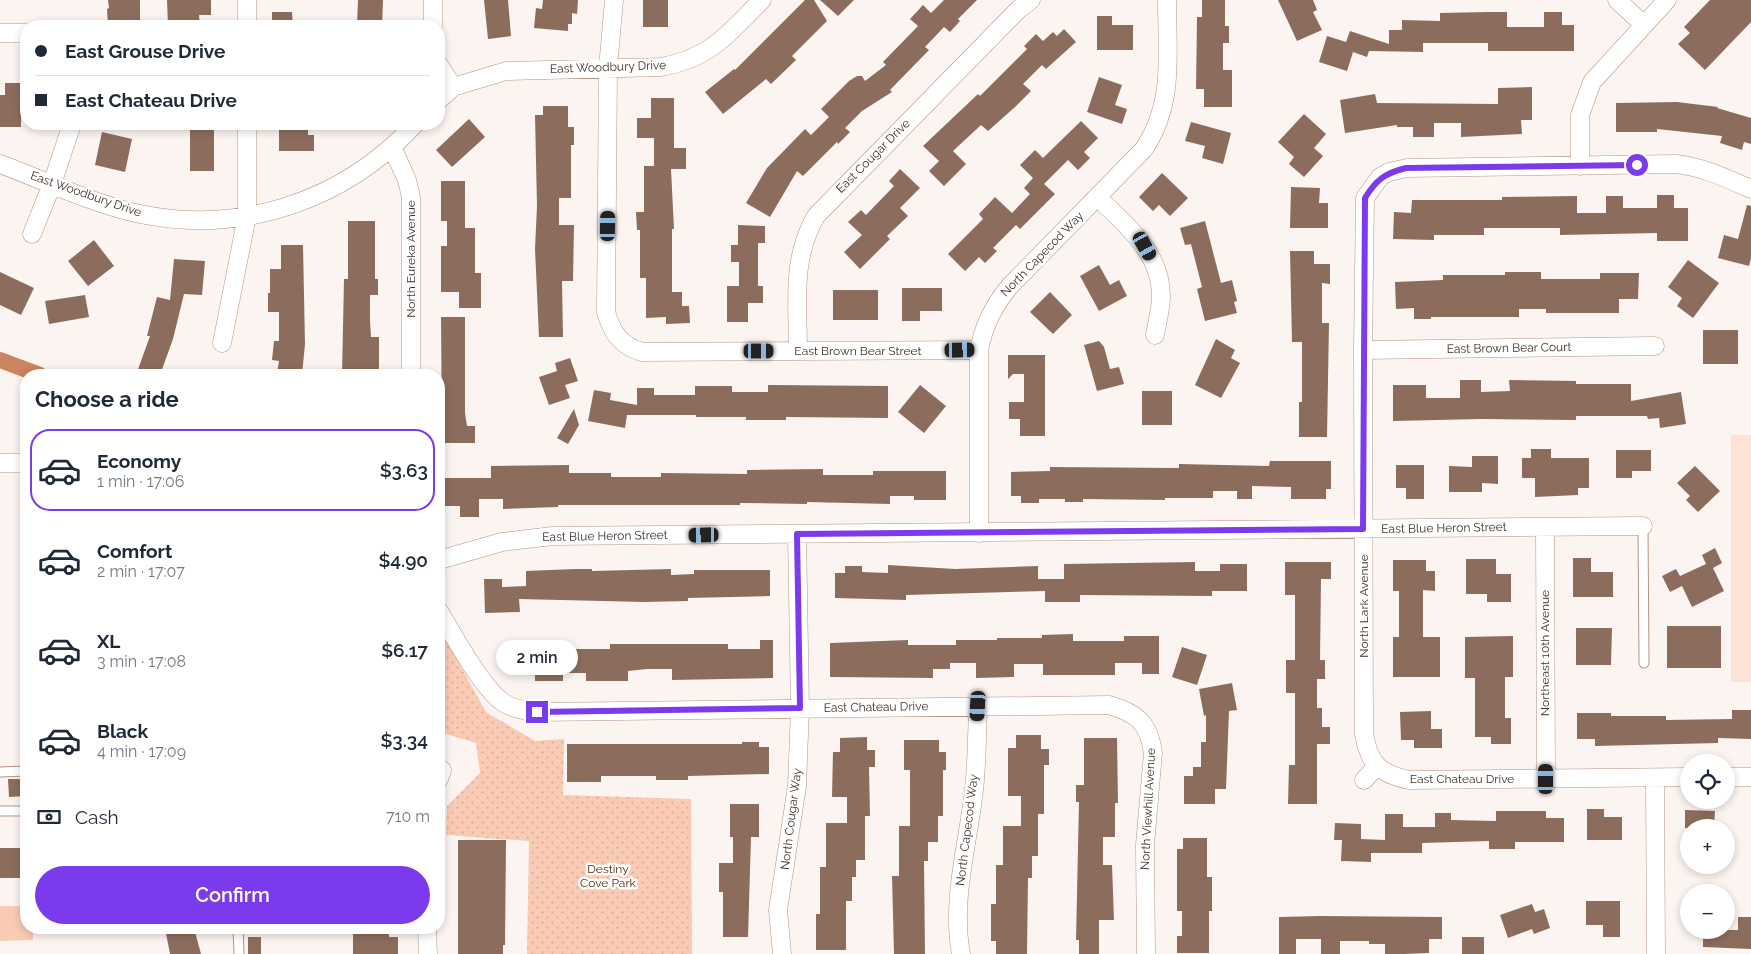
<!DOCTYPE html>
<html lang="en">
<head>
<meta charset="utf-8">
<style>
  :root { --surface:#fff; --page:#f6f6f7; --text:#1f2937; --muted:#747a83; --line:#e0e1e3; --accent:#7c3aed }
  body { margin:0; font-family:Raleway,sans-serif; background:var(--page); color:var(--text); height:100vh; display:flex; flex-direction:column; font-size:19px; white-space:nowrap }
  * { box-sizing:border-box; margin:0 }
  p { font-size:16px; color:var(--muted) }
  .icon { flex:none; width:28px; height:28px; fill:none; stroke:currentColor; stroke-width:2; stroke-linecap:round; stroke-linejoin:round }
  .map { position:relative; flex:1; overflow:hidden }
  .drawer { position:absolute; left:20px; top:369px; width:425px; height:565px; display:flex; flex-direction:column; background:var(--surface); border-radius:20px; box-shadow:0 2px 8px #0003 }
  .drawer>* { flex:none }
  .guide { position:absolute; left:20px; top:20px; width:425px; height:110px; border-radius:20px; box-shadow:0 2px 8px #0003; display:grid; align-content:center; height:110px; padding:0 15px; background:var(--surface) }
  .controls { position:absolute; left:1680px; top:754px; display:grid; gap:10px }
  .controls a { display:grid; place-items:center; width:55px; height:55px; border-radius:50%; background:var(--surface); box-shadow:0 2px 8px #0003; font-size:25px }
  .end { position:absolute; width:22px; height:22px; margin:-11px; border:6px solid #7c3aed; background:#fff; box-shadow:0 0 0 2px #fff }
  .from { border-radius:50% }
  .bubble { position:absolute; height:35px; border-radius:18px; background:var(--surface); box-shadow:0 2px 8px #0003; font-size:16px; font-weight:600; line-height:35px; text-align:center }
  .car { position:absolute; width:15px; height:30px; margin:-15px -8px; border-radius:6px; box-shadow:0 0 4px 1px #0007; background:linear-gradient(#222 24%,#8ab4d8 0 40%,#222 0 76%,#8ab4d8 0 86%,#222 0) }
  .guide b { display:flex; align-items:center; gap:18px; height:48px; font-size:19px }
  .guide b+b { border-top:1px solid var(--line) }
  .guide i { width:12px; height:12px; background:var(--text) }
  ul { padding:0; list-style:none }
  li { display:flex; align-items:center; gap:15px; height:82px; margin:0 10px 8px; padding:0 5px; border:2px solid transparent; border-radius:20px }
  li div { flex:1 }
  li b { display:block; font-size:19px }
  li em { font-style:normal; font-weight:600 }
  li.active { border-color:var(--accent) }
  li>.icon { width:45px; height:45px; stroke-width:1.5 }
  h2 { padding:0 15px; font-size:22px; line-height:60px }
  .pay { display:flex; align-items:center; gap:12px; height:55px; padding:0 15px; font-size:19px }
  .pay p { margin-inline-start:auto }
  .button { display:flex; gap:10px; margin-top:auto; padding:10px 15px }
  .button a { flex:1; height:58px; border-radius:30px; background:var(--accent); color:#fff; font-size:20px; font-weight:600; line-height:58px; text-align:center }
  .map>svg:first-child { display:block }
  .built { fill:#fde3d6 }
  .green { fill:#facbb4 }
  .park { fill:url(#park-dots) }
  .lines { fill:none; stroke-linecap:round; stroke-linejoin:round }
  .canal { stroke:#cb845e; stroke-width:16 }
  .building { fill:#8c6d5d }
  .lane-casing { stroke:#b59483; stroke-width:11 }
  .street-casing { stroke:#b59483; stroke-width:19 }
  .lane { stroke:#fff; stroke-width:9 }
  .street { stroke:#fff; stroke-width:18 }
  .route { stroke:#7c3aed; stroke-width:6 }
  .labels { text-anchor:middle; stroke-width:5; stroke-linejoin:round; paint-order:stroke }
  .street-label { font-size:12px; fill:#3f312a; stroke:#fff }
  .park-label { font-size:12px; fill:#582a0d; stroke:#fff }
</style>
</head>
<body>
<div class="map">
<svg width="1751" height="954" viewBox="0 0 1751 954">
  <defs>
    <pattern id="park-dots" width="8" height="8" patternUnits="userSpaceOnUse" patternTransform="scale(1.25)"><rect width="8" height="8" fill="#facbb4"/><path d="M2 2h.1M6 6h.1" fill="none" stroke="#d7af9b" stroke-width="1.8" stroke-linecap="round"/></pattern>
  </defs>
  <rect width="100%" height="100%" fill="#fcf4f1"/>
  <path class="built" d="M1731 435H1751V682H1731Z"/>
  <path class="green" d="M0 906H26V928H33V940L0 941Z"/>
  <path class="park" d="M439 627 486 712 535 741 564 739 563 795 691 799 692 954H527L529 841 446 835 447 806 480 773 476 743 439 732Z"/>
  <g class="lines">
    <path class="canal" d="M0 360 40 375"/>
  </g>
  <path class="building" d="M108 0H140V26H108L107 9 109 8Z
    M167 0H211V15H199L200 26H168Z
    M358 0H383L382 26H357Z
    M484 0H508L511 36 488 39Z
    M543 0H578L577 14 572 13V24H568V31L534 28 536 8 542 9Z
    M643 0H668V27H643Z
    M805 0H814L827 21 792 56 796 60 771 84 766 79 723 114 705 92 734 69 735 70Z
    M820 0H854L838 16Z
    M944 0H977L958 19 960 21 950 32 944 27 925 47 929 50 890 90 892 92 862 111 845 128 850 132 838 144 837 142 803 176 797 171 770 217 746 203 767 168 805 129 811 135 829 117 821 109 849 81 857 76H862L865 81 886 65 883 62 918 26 910 19 923 5 931 13Z
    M1202 0H1225V26H1229V43H1223V70H1232V107H1204V89H1196L1197 17H1202Z
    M1278 0H1313L1317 10 1313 12 1322 30 1297 41Z
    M1710 0H1751V22L1705 70 1678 44 1690 33 1684 27Z
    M272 12H292L293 26H272Z
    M1488 12H1507V27H1544V12H1562V25H1574V51H1488V43H1423V52L1369 51 1367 57 1353 52 1347 71 1319 62 1327 36 1346 42 1350 31 1389 44V30H1402V20L1440 21V13Z
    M1097 16H1112V25H1133V50H1097Z
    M1064 29 1076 42 1046 69 1042 65 1023 84 1031 91 1015 107 988 131 981 125 953 151 966 164 944 186 929 171 939 161 923 146 978 94 980 96 1027 49 1024 46 1036 34 1043 41 1053 32 1057 36Z
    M1099 77 1122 85 1115 105 1127 109 1122 124 1087 112Z
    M5 83H26V100H21V127H0V95H5Z
    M1532 87V120H1521L1522 134 1461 137V123H1434V137H1413V127H1397V125L1345 133 1340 100 1375 94 1377 103 1498 104V88Z
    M651 98H674V148H686V169H671L674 229H672V292H682V306H689L690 323 666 324V317L646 318V278H640V230H637L636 212H644V166H654V138H637V118H651Z
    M1677 102 1718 107 1717 108 1751 118V144L1744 142 1742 150 1720 143 1722 136 1657 129V132H1616V103Z
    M543 106H568V127H574V145H571V198H559V225H574L573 281H562L563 337H539L535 249 537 206 535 115H543Z
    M1304 114 1326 134 1314 148 1323 156 1304 177 1289 164 1294 157 1278 142Z
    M469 119 485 137 452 167 436 150Z
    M1081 121 1098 138 1084 152 1090 158 1078 170 1068 160 1044 184 1055 194 1020 229 1016 225 993 248 997 251 985 263 979 257 965 271 948 254 983 219 979 214 995 197 1012 213 1030 194 1024 188 1033 178 1020 165 1035 150 1043 158Z
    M1191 122 1231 133 1223 164 1202 158 1205 146 1185 141Z
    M279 124H308V135H314V151H279Z
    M190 130H214V171H190Z
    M102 132 132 139 125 172 95 165Z
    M900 169 920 188 900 208 908 216 887 236 890 239 860 269 844 252 862 235 848 222 861 210 866 215 894 186 889 181Z
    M1162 173 1188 198 1170 216 1159 205 1153 211 1139 197Z
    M441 181H465V228H475V273H481V308H459V292H441V246H447V221H441Z
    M1291 187 1320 188 1319 203H1328V228H1290Z
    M1657 195H1674V208H1688V241H1657V233L1560 235V228H1484V235H1434V240L1393 239 1394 212 1411 213 1412 200H1502V197L1577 196V213H1606V196H1623V208H1657Z
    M1747 205 1751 206V258L1749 266 1718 258 1724 235 1738 239Z
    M348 221H375V279H378V295H370V321L371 337H379V375H342L344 279H348Z
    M1205 221 1221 283 1232 280 1237 301 1234 302 1237 313 1205 321 1197 289 1202 287 1191 244 1185 245 1180 228Z
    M738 225 765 226V243H758V286H763V303H748V322H727V286H739V262H731V245H738Z
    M94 240 114 266 88 286 68 261Z
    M281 245H303L305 344 302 375H277L279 361 272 360 274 341H279V312H268V293H270V269H281Z
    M1290 251H1314V264H1330V284L1322 283V323H1329L1327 437H1299V402H1302V342H1292Z
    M174 259 205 261 202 295 184 294 173 339 160 375H136L150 336H147L157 297 170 300Z
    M1688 260 1719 283 1693 318 1677 306 1682 298 1668 287Z
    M1099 265 1110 285 1119 280 1127 296 1099 311 1080 276Z
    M0 272 34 288 21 315 0 305Z
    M1505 272H1541V279H1600V273H1639L1638 299H1619V313H1546V309H1519V317H1431V319H1414V308L1396 309 1395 282 1443 280V275H1505Z
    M902 288H942V311H920V321H902Z
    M833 290H878V320H833Z
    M1050 292 1072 315 1053 334 1030 312Z
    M85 295 89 317 49 324 45 301Z
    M441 317H465V413L467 426H475V443H442Z
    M1703 330H1738V364H1703Z
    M1216 339 1235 350 1231 358 1240 363 1221 398 1195 385Z
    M1099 341 1104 347 1110 369 1119 367 1124 384 1097 391 1084 345Z
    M1008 355H1045V436H1020V419H1009V402H1024V374H1013L1008 379Z
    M570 358 578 381 565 385 570 398 549 405 539 377 557 371 555 363Z
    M1460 380H1481V392L1510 391 1509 380 1576 381V384H1631V401L1681 392 1686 424 1660 428 1659 418 1648 419 1647 416H1576V420L1481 419 1393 421V385H1426V398H1460Z
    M768 385 888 386V418L786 417V420H746V417H696V415H627L625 428 588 421 594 390 611 393 610 400 637 405V388H654V395H695V386H732V392H768Z
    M920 385 946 406 924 433 898 412Z
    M1142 391H1172V425H1142Z
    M574 409 579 425 568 444 557 438Z
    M1531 449H1551V458H1589V488H1578V495L1535 497V478H1522V458H1531Z
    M1616 450H1651V471H1632V478H1616Z
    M1472 456H1498V484L1482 483V492H1449V466L1472 467Z
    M1270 461H1331V489H1326V499H1291V487L1252 486V499H1237V491H1213V498H1165V500L1083 499V502H1065V499H1039V503H1021V496H1011V472L1050 471V467L1179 468V464L1269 466Z
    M569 465V473H611V477H661V473L747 474V470L823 469V475H873V471H946V500H914V496H890V504L807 502V504L740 503V505H558V507L503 509V499H479V517H460V506H442V478H491V466Z
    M1396 465H1424V499H1406V488H1396Z
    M1695 466 1720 491 1698 512 1686 500 1690 496 1677 483Z
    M1715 548 1722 563 1713 568 1724 591 1692 607 1682 586 1670 592 1662 576 1676 569 1680 576 1706 564 1702 555Z
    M1573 558H1591V572H1613V597H1573Z
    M1466 559H1496V574H1511V602H1487V594H1466Z
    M1393 560H1426V571H1435V591L1423 590V637H1440V677H1393V637H1399V591H1393Z
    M1195 562V571H1220V564H1247V591H1212V596L1080 595V602H1045V591L906 595V600L835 598V573H845V566H862V572L888 573V565L955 569 1038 566V579H1064V564Z
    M1285 562H1331V579H1321L1320 660H1325V679H1317V708H1322V727H1330V744H1317V804H1288L1289 765H1295V693H1286V660H1295V595H1285Z
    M575 569H592V571L671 569V575L694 574V570H770V596L688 598V601L644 602 519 599 520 612 485 613 484 579H502V587L526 586V571Z
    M1667 626H1721V668H1667Z
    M1576 628H1612L1611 665H1576Z
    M1073 634V641H1124V636H1159V674H1142V663H1115V675H1043V664H1014V677L976 678V663H950V669H933V678L830 677V643L908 640V645H956V640H997V638H1042V635Z
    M1513 636V677H1505V718H1511V744H1491V737H1475V678H1465V637Z
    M760 640H773V678L672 680V669H647L628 671V681H586V673H563V681H535V673H522V652H569V649H610V644H728V649H760Z
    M1182 647 1207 655 1197 685 1172 677Z
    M1232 683 1237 710 1229 711 1226 789H1215V804H1184V776H1193V767H1201V742H1206V715L1204 716 1199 689Z
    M1732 710H1751V739L1718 738V743L1595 746V739H1577V713H1611V716H1666V720L1732 719Z
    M1431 711V729H1442V748H1414V740H1401L1400 712Z
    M1016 735H1041V749H1049V765H1044V814H1038V856H1032V878H1028L1027 954H996V941H991V904H996V865H1003V826H1021V796H1008V748H1016Z
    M867 737V750H875V767H869L870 816H865V860H856V877H852V901H846V950H816V914H820V867H826V823H847V797H832L833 752H840V738Z
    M1084 738H1117L1118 803H1115V837H1103V865H1112L1114 920H1099V954H1079V940H1076L1079 802H1076V785H1084Z
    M904 740H939V752H946V770H943V816H938V842H928V861H924L925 954H894L892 876H899V826H910V770H904Z
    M742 742H759V747H769V774L688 776V780H656V776H601V782H567V744H742Z
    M8 779H26V796L9 797Z
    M730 804H759V837H751L748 937H723V892H719V863H733V837H730Z
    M1587 809H1604V817H1622V840H1587Z
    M1685 810 1715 811 1714 828H1685Z
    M1496 811H1546V818H1564V842H1515V849H1489V841L1422 843V853H1371V862L1341 861 1342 840H1334L1335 823 1361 824V839L1385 840V814H1403V827H1435V813H1451V820L1496 821Z
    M1183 838H1207V877H1212V911H1209V953H1177V936H1182V911H1177V849H1183Z
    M458 840H506L505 945H503V954H458Z
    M0 848H22V859H26V878H0Z
    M1586 901H1620V937H1603V925H1586Z
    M1532 904 1535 912 1544 909 1550 928 1534 934 1532 929 1508 938 1500 915Z
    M1321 916 1442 917V939H1429V953L1403 954H1385V944H1369V941H1340V954H1321V939H1296V954H1279V917Z
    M1738 917H1751V949L1703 947V930H1738Z
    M165 928H194L201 954H170Z
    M353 928H389V937H398V954H353Z
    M248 937H261V954H248Z
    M1462 937H1484V954H1462Z"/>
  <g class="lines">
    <defs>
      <path id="lane" d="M1643 526 1644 663
        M0 772 26 771
        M0 811H26
        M238 928 239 954"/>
      <path id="street" d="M247 0V26
        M433 0V26
        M614 0 608 68 606 312C612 333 621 346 642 352L979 350
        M1617 0 1644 25
        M0 33H26
        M439 65 453 87
        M439 100 453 87 506 71 661 67C711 58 728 34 762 0
        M392 147 407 180 411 197V375
        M0 164C43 180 96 205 140 214 242 235 344 201 415 124
        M1580 166V115L1592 82 1667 0
        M1097 197C1126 225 1161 252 1161 296 1161 309 1157 323 1155 335
        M32 234 52 184 72 124
        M222 343 247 216V124
        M1363 350 1655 346
        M798 351C798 303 791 259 816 216L1019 9 1031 0
        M0 463H26
        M1545 527 1546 779
        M979 533V350C984 325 993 307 1009 287L1144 149C1175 103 1167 53 1167 0
        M439 560 502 542 553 536 1643 526
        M439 611C452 633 483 690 504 703 514 709 525 711 537 712L1109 705C1137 713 1149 723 1153 753L1145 845 1146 954
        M1689 777 1409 780C1380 774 1369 764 1364 734L1363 350 1365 198 1380 177 1389 172 1407 168 1676 164C1703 167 1726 178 1751 189
        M1726 777H1751
        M1655 778 1656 954
        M439 779 442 770
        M1364 780 1377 766
        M427 928 428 954
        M782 954 778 910 797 786 800 708 797 534
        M961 954C951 900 968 844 974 790 977 763 977 734 978 706"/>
    </defs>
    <use href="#lane" class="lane-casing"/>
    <use href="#street" class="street-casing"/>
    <use href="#lane" class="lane"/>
    <use href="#street" class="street"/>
  </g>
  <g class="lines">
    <path class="route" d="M537 712 800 708 797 534 1363 529 1365 198C1376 180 1385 173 1406 168L1637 165"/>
  </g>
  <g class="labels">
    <g class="street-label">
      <text transform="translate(608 67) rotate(-2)" y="4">East Woodbury Drive</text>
      <text transform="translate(873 156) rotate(-45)" y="4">East Cougar Drive</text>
      <text transform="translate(86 194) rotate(19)" y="4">East Woodbury Drive</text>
      <text transform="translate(1042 254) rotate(-46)" y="4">North Capecod Way</text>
      <text transform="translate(411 259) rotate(-90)" y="4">North Eureka Avenue</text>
      <text transform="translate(1509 348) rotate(-1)" y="4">East Brown Bear Court</text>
      <text x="858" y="355">East Brown Bear Street</text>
      <text transform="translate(1444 528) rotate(-1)" y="4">East Blue Heron Street</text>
      <text transform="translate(605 536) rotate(-1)" y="4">East Blue Heron Street</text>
      <text transform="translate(1364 606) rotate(-90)" y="4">North Lark Avenue</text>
      <text transform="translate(1545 653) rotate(-90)" y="4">Northeast 10th Avenue</text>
      <text transform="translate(876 707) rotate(-1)" y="4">East Chateau Drive</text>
      <text x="1462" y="783">East Chateau Drive</text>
      <text transform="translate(1148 809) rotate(-87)" y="4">North Viewhill Avenue</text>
      <text transform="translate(791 819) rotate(-83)" y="4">North Cougar Way</text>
      <text transform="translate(967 830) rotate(-83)" y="4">North Capecod Way</text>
    </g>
    <g class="park-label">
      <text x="608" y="873">Destiny<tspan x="608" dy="14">Cove Park</tspan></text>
    </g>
  </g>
</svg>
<div class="controls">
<a><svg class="icon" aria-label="locate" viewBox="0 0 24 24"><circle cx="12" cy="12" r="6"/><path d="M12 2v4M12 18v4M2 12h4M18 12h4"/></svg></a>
<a>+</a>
<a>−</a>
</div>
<i class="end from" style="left:1637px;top:165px"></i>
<i class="end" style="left:537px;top:712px"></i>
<div class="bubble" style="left:496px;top:640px;width:82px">2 min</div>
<i class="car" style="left:608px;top:226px;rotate:1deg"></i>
<i class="car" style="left:1145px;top:246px;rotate:151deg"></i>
<i class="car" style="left:960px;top:350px;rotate:89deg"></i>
<i class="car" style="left:759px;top:351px;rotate:90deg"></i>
<i class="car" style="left:704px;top:535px;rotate:269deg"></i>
<i class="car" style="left:978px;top:706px;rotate:183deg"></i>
<i class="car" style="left:1546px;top:779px;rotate:0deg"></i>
<div class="guide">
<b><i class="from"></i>East Grouse Drive</b>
<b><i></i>East Chateau Drive</b>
</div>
<section class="drawer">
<h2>Choose a ride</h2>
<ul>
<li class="active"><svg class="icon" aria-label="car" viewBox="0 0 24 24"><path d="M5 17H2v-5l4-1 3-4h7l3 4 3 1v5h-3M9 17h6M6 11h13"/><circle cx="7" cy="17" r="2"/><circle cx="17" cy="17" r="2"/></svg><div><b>Economy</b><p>1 min · 17:06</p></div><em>$3.63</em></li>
<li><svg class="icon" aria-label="car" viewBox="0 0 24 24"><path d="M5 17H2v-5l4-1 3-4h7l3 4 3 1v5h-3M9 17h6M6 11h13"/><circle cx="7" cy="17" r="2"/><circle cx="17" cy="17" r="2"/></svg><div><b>Comfort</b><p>2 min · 17:07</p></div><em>$4.90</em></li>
<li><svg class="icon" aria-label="car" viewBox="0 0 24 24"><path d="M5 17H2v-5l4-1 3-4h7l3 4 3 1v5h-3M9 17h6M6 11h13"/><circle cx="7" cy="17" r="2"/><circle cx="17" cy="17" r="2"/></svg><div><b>XL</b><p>3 min · 17:08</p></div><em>$6.17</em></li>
<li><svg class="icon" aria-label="car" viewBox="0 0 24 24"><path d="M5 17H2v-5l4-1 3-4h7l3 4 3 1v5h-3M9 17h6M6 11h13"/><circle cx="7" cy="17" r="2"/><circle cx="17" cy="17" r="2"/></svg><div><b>Black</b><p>4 min · 17:09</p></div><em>$3.34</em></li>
</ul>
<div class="pay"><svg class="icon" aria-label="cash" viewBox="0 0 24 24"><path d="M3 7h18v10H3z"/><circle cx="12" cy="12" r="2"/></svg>Cash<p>710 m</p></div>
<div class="button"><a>Confirm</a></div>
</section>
</div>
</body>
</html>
